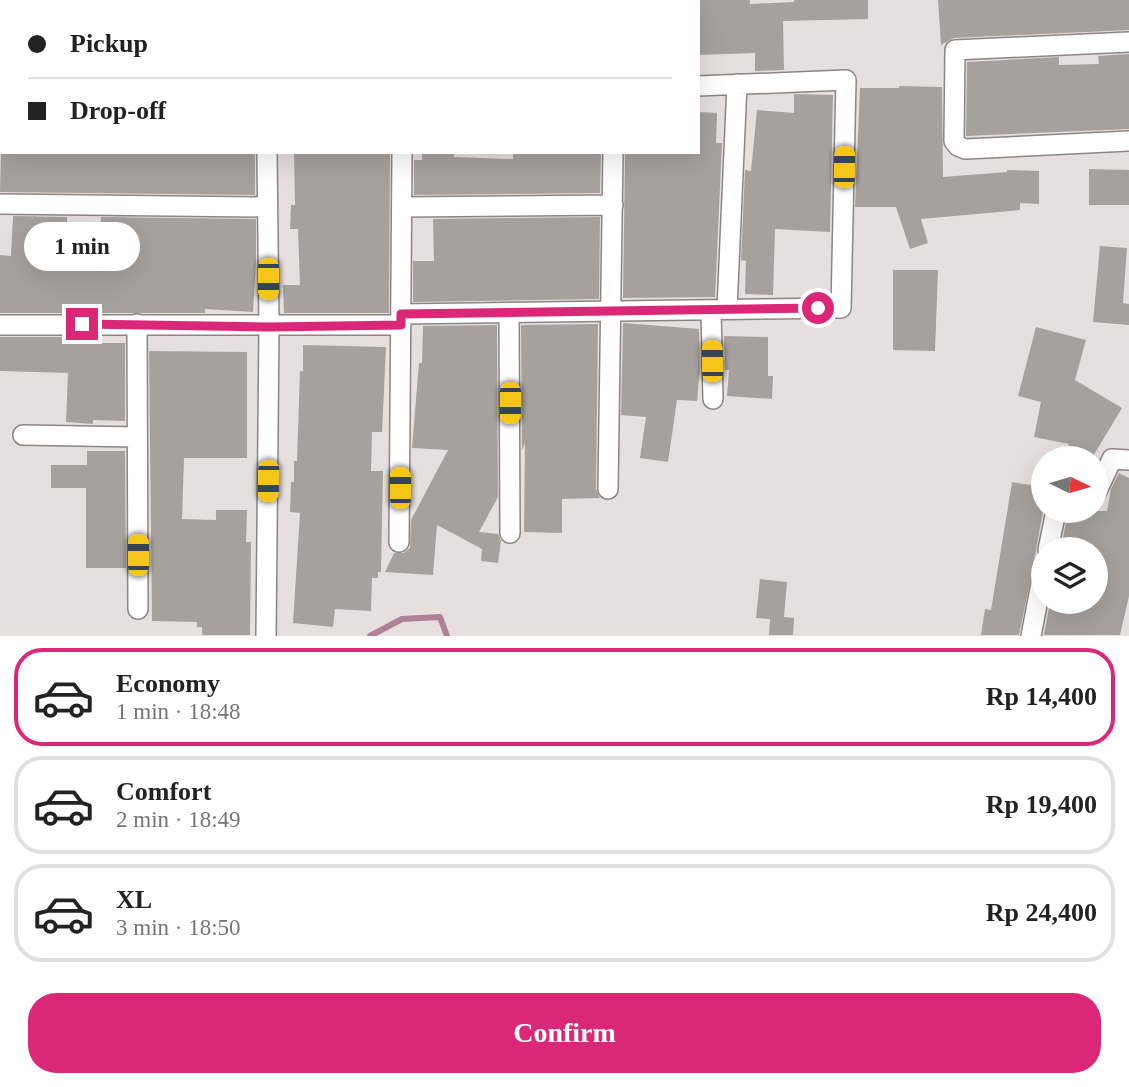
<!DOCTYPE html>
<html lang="en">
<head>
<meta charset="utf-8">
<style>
  :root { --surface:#fff; --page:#f2f2f2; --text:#222; --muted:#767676; --line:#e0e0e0; --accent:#db2777 }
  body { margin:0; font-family:"Times New Roman",serif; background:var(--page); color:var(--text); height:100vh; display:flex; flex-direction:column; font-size:26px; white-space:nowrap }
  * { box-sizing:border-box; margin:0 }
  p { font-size:23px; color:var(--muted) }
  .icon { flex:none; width:38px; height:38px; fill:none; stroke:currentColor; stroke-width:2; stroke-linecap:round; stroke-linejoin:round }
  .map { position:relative; height:636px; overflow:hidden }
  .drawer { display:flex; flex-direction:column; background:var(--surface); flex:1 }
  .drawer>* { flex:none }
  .top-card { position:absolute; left:0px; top:0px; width:700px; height:154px; box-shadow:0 7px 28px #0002; display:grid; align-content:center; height:154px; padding:0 28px; background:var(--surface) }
  .needle { width:46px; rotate:95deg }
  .controls { position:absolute; left:1031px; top:446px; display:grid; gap:14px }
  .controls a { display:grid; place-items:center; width:77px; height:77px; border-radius:50%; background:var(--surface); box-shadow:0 7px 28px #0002; font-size:35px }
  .end { position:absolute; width:32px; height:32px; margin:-16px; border:9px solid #db2777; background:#fff; box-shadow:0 0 0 4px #fff }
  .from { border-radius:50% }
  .bubble { position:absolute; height:49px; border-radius:24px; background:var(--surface); box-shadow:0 7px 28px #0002; font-size:23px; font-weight:600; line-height:49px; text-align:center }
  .car { position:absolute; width:21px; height:42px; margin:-21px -10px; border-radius:9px; box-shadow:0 0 5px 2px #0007; background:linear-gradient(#f5c518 24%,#345 0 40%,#f5c518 0 76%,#345 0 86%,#f5c518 0) }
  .top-card b { display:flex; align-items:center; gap:24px; height:66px; font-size:26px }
  .top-card b+b { border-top:2px solid var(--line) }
  .top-card i { width:18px; height:18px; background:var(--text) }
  ul { padding:12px 0 0; list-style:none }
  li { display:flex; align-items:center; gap:21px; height:98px; margin:0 14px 10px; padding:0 14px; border:4px solid var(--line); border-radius:28px }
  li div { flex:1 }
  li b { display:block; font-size:26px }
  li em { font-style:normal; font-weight:600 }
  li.on { border-color:var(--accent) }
  li>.icon { width:63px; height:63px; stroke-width:1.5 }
  .button { display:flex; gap:14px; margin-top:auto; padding:14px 28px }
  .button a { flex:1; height:80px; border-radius:28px; background:var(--accent); color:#fff; font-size:28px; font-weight:600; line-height:80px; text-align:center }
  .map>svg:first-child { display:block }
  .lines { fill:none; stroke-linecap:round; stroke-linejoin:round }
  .stream { stroke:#af8197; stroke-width:6 }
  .building { fill:#a7a19d }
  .minor-casing { stroke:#8c8583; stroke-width:22 }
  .minor { stroke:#fff; stroke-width:19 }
  .route { stroke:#db2777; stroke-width:9 }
</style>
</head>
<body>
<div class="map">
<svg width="1129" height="636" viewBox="0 0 1129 636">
  <rect width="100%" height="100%" fill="#e7dfdd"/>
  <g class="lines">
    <path class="stream" d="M370 636 402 619 440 617 447 636"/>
  </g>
  <path class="building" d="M698 0H750V4L794 2V0H868V19L783 21 784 70 755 71V53L698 55Z
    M938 0H1129V30L954 38 941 45Z
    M1129 54V129L966 136 967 62 1059 57V65L1099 64 1098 56Z
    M899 86 942 87 943 177 1007 172V170L1039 171V204L1020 203V210L921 219 928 243 910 249 896 207H855L860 88H899Z
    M794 94 833 95 830 232 775 229 773 295 745 294 746 261 741 260 745 170 751 171 757 110 794 113Z
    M698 112 717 113 716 143H722L715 297 623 298 625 154 698 152Z
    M1 152H255V195L0 192Z
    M349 152H390L389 313H284L283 285H300L298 229H290L291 205H295L294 154Z
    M422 152H454V157L513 159V152L601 154 600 193 414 195V160H422Z
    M1089 169 1129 170V205H1089Z
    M13 216 67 217V228L100 230 101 217 256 219V262L253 312 205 309V313H0V255L11 256Z
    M600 217 599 299 413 302V261H434L433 219Z
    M1100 246 1127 248 1123 303 1129 304V325L1093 322Z
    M893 270H938L935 351 893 350Z
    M623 323 699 329 700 369 697 401 677 400 668 462 640 458 646 417 621 415Z
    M598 324 596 489 600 498 562 499V533L524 532 525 443 522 450 521 325Z
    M497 325 498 497 479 532 498 534 501 541 498 563 481 561 482 549 437 525 433 575 385 572 394 553H404L410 548 411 520 448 450 412 448 419 363H422L423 326Z
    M1036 327 1086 340 1075 380 1122 408 1092 458H1063L1069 444 1034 437 1041 402 1018 396Z
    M724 336 768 337V376H773L772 399 727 396 729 370H725Z
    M0 337H96V343H125V421L93 420V424L66 422 68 373 0 371Z
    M303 345 386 347 382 432H372L371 471H383L381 572H378V578H372L371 611 335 609 333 627 293 623 300 513 290 512 291 482H294V461H297L300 371H303Z
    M149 351 247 352V458H184L182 519 216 520V510H247L246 542H251L250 635H202V627H197V622L152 621Z
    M87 451H125L126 568H86V488H51V465H87Z
    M1119 473 1129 478V596L1120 635H1044L1050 602H1096V550H1061L1068 511H1107L1111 489Z
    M1012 482 1043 487V511L1033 567 1019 635H981L985 609 991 610Z
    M760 579 787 582 784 617 794 618 793 635H769L770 619 756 618Z"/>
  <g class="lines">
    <defs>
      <path id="minor" d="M267 2V0
        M1129 42 955 50 954 141 958 146 965 149 1129 141
        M0 90H2
        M0 204 267 207
        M402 207 613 205
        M727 309 737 84
        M711 310 713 399
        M509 313 510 533
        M401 314 841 308 846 80 698 86
        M137 324 138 609
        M1 325H401
        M23 435 137 437
        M608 489 613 152
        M1096 493 1112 459 1129 460
        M399 542 402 152
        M1048 550 1056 511
        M266 636 269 327 267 152
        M1031 636 1043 573"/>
    </defs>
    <use href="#minor" class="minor-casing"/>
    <use href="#minor" class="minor"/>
  </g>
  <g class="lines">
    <path class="route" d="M82 324 269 327 401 325V314L818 308"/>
  </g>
</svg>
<div class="controls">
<a><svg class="needle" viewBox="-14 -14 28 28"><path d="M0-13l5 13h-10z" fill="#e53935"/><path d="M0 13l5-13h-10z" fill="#767676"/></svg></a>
<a><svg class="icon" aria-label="layers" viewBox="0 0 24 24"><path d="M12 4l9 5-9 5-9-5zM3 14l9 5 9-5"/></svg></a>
</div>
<i class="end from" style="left:818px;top:308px"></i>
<i class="end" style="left:82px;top:324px"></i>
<div class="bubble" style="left:24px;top:222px;width:116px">1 min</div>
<i class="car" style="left:844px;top:167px;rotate:1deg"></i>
<i class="car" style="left:268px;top:279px;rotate:180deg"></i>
<i class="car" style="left:712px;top:361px;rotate:359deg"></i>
<i class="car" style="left:510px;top:403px;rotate:180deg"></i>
<i class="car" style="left:268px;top:481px;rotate:181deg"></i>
<i class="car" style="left:400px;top:488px;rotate:0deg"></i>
<i class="car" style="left:138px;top:555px;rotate:0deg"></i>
<div class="top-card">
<b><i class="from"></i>Pickup</b>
<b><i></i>Drop-off</b>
</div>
</div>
<section class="drawer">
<ul>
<li class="on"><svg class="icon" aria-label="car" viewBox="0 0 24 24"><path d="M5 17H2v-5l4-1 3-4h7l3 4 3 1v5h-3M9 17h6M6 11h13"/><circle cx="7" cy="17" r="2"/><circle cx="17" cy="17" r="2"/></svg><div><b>Economy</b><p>1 min · 18:48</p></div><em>Rp 14,400</em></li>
<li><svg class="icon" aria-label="car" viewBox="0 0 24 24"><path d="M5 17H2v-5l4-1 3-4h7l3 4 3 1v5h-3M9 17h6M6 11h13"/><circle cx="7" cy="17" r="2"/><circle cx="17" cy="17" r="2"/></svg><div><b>Comfort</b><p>2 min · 18:49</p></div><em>Rp 19,400</em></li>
<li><svg class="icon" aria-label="car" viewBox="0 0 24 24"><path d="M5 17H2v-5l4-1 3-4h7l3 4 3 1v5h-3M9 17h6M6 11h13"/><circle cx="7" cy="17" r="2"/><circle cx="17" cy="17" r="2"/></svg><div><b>XL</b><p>3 min · 18:50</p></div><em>Rp 24,400</em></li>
</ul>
<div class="button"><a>Confirm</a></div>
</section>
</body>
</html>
